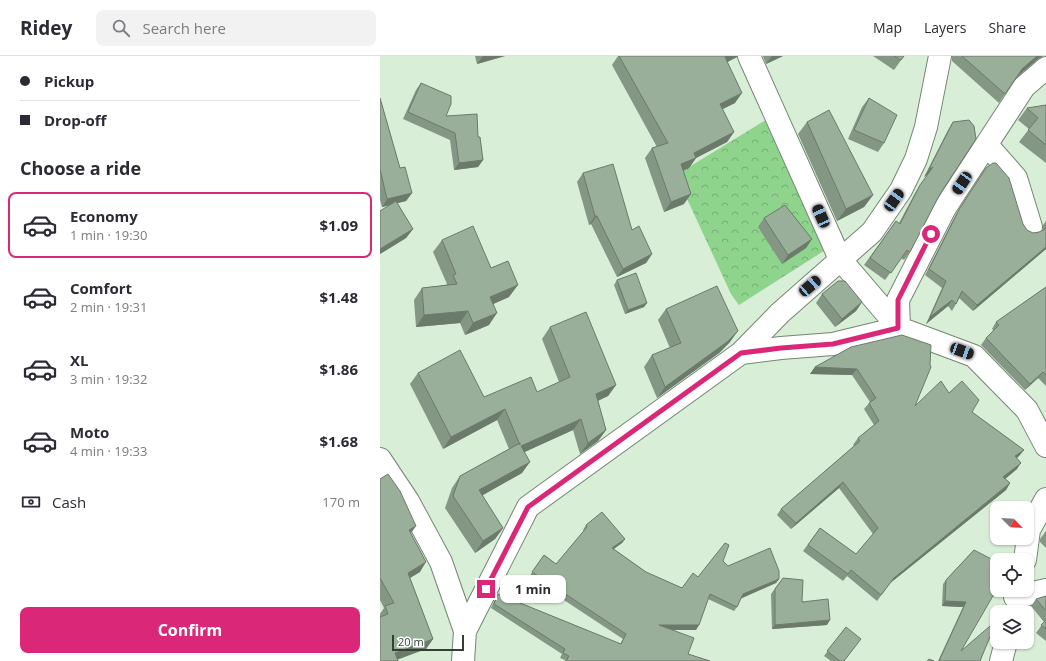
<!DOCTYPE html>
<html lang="en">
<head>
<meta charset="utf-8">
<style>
  :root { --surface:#fff; --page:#f2f2f3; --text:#2b2b33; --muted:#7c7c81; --line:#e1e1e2; --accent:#db2777 }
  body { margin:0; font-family:"Open Sans",sans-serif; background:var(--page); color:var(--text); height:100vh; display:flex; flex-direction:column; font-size:15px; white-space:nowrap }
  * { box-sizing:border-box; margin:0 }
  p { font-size:13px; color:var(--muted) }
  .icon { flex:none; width:22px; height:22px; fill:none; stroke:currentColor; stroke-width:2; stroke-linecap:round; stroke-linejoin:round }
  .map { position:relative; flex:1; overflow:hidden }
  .details { display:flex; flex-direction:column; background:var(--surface); width:380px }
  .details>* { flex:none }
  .top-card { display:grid; align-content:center; height:88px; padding:0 20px; background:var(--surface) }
  .needle { width:26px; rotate:115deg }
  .buttons { position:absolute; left:610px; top:445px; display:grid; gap:8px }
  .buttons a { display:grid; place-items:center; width:44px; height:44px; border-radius:8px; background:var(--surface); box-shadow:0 1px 3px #0004; font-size:20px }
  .scale { position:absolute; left:12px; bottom:10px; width:72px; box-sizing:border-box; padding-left:4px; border:2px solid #353e35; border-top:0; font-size:11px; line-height:14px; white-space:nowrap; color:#353e35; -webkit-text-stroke:3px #fff; paint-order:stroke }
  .end { position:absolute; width:18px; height:18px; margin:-9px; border:5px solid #db2777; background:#fff; box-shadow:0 0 0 2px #fff }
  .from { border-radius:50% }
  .bubble { position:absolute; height:28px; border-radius:8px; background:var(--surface); box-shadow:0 1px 3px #0004; font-size:13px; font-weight:700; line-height:28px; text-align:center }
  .car { position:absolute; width:12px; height:24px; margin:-12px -6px; border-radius:5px; box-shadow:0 0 3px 1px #0007; background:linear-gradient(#222 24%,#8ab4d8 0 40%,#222 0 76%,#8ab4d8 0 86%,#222 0) }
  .top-card b { display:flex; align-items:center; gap:14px; height:38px; font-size:15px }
  .top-card b+b { border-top:1px solid var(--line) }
  .top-card i { width:10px; height:10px; background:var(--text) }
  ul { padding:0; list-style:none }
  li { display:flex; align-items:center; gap:12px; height:66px; margin:0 8px 6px; padding:0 12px; border:2px solid transparent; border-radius:8px }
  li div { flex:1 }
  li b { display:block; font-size:15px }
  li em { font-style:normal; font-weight:700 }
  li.active { border-color:var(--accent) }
  li>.icon { width:36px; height:36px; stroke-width:1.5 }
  h2 { padding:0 20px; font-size:18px; line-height:48px }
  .pay { display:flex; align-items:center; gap:10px; height:44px; padding:0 20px; font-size:15px }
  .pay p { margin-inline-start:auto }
  .button { display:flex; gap:8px; margin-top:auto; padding:8px 20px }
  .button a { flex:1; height:46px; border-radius:8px; background:var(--accent); color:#fff; font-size:16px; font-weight:700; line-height:46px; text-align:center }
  header { display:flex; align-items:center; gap:24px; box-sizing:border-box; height:56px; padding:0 20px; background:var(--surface); border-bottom:1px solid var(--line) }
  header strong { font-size:19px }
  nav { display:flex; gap:22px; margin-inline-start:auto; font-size:14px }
  .search { width:280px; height:36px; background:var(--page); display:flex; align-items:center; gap:10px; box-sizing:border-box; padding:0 14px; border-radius:8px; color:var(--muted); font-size:15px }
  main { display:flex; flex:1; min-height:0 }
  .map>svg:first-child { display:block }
  .forest { fill:url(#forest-crowns) }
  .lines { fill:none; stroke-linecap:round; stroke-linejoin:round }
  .minor-casing { stroke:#738772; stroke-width:24 }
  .minor { stroke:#fff; stroke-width:22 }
  .wall { fill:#849684 }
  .shaded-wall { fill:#6c7a6b }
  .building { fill:#9aaf99; stroke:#6c7a6b }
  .route { stroke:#db2777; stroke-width:5 }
</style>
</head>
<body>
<header>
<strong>Ridey</strong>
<div class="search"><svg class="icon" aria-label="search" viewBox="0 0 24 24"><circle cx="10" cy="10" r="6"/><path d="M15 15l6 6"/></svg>Search here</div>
<nav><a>Map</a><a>Layers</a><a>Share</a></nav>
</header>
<main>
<section class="details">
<div class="top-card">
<b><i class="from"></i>Pickup</b>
<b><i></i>Drop-off</b>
</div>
<h2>Choose a ride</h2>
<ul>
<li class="active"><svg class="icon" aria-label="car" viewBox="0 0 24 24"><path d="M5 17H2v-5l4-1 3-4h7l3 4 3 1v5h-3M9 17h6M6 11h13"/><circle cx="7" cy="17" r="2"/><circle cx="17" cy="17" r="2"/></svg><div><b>Economy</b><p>1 min · 19:30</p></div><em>$1.09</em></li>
<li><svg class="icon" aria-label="car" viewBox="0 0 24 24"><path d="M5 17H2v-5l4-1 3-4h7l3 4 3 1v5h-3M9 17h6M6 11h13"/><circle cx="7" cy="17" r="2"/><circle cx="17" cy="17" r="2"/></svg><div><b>Comfort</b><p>2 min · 19:31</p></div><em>$1.48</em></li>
<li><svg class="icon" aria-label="car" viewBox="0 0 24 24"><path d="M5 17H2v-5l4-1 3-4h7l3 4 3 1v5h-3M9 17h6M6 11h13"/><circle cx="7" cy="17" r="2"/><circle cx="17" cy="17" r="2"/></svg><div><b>XL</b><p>3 min · 19:32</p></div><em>$1.86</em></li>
<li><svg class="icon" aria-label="car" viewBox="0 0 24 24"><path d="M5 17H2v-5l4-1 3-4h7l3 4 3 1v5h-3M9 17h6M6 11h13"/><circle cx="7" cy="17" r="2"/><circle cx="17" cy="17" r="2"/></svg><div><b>Moto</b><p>4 min · 19:33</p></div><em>$1.68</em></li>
</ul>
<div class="pay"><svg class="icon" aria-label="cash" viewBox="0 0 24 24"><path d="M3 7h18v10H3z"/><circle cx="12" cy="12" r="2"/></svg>Cash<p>170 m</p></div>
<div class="button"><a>Confirm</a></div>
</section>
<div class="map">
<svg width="666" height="605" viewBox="0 0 666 605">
  <defs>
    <pattern id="forest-crowns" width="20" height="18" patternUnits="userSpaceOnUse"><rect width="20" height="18" fill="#8ed48d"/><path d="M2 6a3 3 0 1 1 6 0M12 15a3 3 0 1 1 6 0" fill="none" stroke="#75ad74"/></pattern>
  </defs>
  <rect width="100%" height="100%" fill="#d8eed7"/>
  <path class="forest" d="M389 62 447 193 359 249 351 238 296 119Z"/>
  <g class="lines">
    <defs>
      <path id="minor" d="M369 0 460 203 519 272 594 300 647 354 666 390
        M607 89 636 122 651 171
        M519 272 518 244 565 152 644 31 666 12
        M361 297 401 292 453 288 519 272
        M0 403 28 445 61 506 85 575
        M645 504 649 474 666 443
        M635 541 666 534
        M83 605 85 575 148 451 361 297 400 257 492 176 521 134 536 103 546 71 560 0
        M621 605 626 586"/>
    </defs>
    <use href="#minor" class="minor-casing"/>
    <use href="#minor" class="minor"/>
  </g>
  <path class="wall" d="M95 0H125L97 8Z
    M238 0H358L357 1 347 6 355 47 342 53 354 76 347 86 316 102 309 112 303 115 304 148 284 156 265 102 272 92 277 91 232 9Z
    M383 0H403L386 8Z
    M493 0H524L514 14Z
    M572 0H663L658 3 636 21 619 47 572 5Z
    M41 27 66 60 98 81 103 104 98 111 74 114 70 84 23 63 36 34Z
    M0 42 20 112 32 137 26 145 17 147 33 173 26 182 0 198V155L11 149 2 151 0 144Z
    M489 42 504 87 498 96 468 83 482 51Z
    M666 49V107L639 86 649 73 638 64 647 52Z
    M427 66 493 139 484 151 457 165 418 78Z
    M573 66 560 138 530 196 524 204 521 202 505 224 484 209 516 165 519 167 535 137 548 118 544 121 568 74Z
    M203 117 272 198 266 207 237 221 211 168 209 169 197 126Z
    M602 118 643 168 647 174 653 177 659 176 663 174V169L666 165V193L593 255 579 242 576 248 572 255 568 250 546 268 562 232 545 219 576 158Z
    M384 162 432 183 426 192 402 208 378 171Z
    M62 184 111 212 129 241 113 248 109 269 85 279 80 267 36 271 34 244 42 232 66 229 67 228 53 196Z
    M237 224 267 247 264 251 245 258 234 229Z
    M666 231V330L658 322 645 334 601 289 606 282 614 275 612 273 616 266Z
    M442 238 482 246 476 255 455 271 436 247Z
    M286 253 350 286 339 297 277 342 264 311 272 299 290 292 278 264Z
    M170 271 236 329 228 340 218 345 226 374 218 385 200 398 193 374 145 396 142 417 102 439 123 472 115 483 95 497 65 452 72 432 80 420 129 393 117 364 63 393 30 328 38 317 104 341 157 336 179 326 162 283Z
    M471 291 535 350 569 337 592 356 644 394 639 400 637 402V413L625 423 630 427 626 434 509 528 497 545 467 520 463 525 423 495 440 472 476 498 493 478 459 432 411 473 397 459 401 453 474 390 473 389 478 382 494 369 484 353 490 346 472 319 430 318 435 311Z
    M0 423 31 478 40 516 30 522 53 583 46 593 0 605V558L4 552 0 544Z
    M206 469 245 483 242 487 234 493 266 516 302 532 343 505 348 510 399 523 396 527 361 542 357 551 354 555 328 543 316 574H292L308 598 330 605H185V604L180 602 182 598 111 552 115 543 118 538 240 588 243 583 149 521 164 499 176 508 204 475 203 474Z
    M666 475V492L660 486V483Z
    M594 494 581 595 600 605H558L583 551 562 550 563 528 566 524Z
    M403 522 422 546 447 569 392 573 391 538Z
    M666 540V585L656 577 664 566 651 550 656 543Z
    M466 571 464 605H451L444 600Z"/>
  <path class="shaded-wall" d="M103 0H125L97 8Z
    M346 0H358L357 1 338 11 345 1Z
    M392 0H403L386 8Z
    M657 0H663L658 3 636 22 642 13Z
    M362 37 355 47 333 58 340 48Z
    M354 76 347 86 316 102 309 112 294 118 301 108 314 97Z
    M103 104 98 111 74 114 79 107Z
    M553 111 548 118 544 121 549 113Z
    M32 137 26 145 2 151 7 143Z
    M311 138 304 148 284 156 291 146Z
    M493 139 484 151 457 165 466 153Z
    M215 160H217L211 168 209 169Z
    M33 173 26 182 0 198V193Z
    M432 183 426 192 402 208 408 199Z
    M666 191V193L593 255 597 249Z
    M272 198 266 207 237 221 243 213Z
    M138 229 129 241 102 253 110 241Z
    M572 244 568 250 546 268 550 261Z
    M482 246 476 255 455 271 462 263Z
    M267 247 264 251 245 258 248 254Z
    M88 255 80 267 36 271 44 259Z
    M117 257 109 269 85 279 93 267Z
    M358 275 350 286 339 297 277 342 285 331Z
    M435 311 477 313 472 319 430 318Z
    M663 316 658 322 645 334 650 328Z
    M236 329 228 340 208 349 216 338Z
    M125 353 117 364 63 393 71 381Z
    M201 363 193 374 133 401 141 390Z
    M226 374 218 385 200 398 208 387Z
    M644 394 639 400 631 406 635 400Z
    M150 406 142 417 91 446 99 434Z
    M641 407 637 413 619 428 623 421Z
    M463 426 459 432 411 473 416 467Z
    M630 427 626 434 509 528 497 545 514 522Z
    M36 470 29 480V474Z
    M123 472 115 483 95 497 103 485Z
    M245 483 242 487 229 496 232 492Z
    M46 506 40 516 21 527 28 517Z
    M399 523 396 527 360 543 363 538Z
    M565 545 586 546 583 551 562 550Z
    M450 564 447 569 392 573 395 569Z
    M279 569H319L316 574H276Z
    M53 583 46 593 14 605 15 597Z"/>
  <path class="building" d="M239 0H346L345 1 362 37 340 48 354 76 314 97 316 102 301 108 311 138 291 146 272 92 288 87Z
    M514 0H524L521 4Z
    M582 0H657L642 13 625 38Z
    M41 27 71 40V48L66 60 97 58 98 81H100L103 104 79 107 75 77 28 56Z
    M0 42 20 112 25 111 32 137 7 143 0 113Z
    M489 42 517 59 504 87 474 74Z
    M666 49V89L648 74 658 62 647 52Z
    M449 54 493 139 466 153 427 66Z
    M589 64 594 70 596 83 560 138 530 196 527 194 511 217 490 202 516 165 520 168 540 129 553 111 549 113 573 66Z
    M613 107H616L629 122 643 168 647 174 653 177 659 176 665 173 666 171V191L597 249 582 235 576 248 572 244 550 261 566 225 549 213 580 152 606 112Z
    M233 108 252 174 259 170 272 198 243 213 217 160H215L203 117Z
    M16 145 33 173 0 193V155Z
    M405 149 432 183 408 199 384 162Z
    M93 170 111 212 128 205 138 229 110 241 117 257 93 267 88 255 44 259 42 232 77 228 73 219 76 218 62 184Z
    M256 217 267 247 248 254 237 224Z
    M458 225H465L482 246 462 263 442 238Z
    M337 230 358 275 347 286 285 331 272 299 301 287 286 253Z
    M666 231V319L663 316 650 328 606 282 619 269 616 266Z
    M206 256 236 329 216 338 226 374 208 387 201 363 141 390 150 406 99 434 123 472 103 485 73 440 80 420 140 387V389L125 353 71 381 38 317 80 294 104 341 151 321 157 336 190 321 170 271Z
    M522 279 551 289 550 309 551 311 535 350 561 325 569 337 582 325 599 344 592 356 644 394 635 400 641 407 623 421 630 427 514 522 501 539 471 514 468 518 428 489 440 472 476 498 498 472 463 426 416 467 401 453 480 385 478 382 499 365 489 347 496 342 477 313 435 311 471 291Z
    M8 418 20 435 36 470 29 474 46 506 28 517 53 583 15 597 18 605H0V561L8 558 5 550 14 547 0 522V423Z
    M222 456 245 483 232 492 266 516 302 532 313 517 318 521 345 487 349 489 343 505 348 510 390 492 399 515V523L363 538 357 551 330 538 319 569H279L314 582 308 598 330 605H186L189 600 183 597 185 593 114 548 118 538 241 588 246 578 152 516 164 499 176 508 207 471 206 469Z
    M594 494 617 506V533L581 595 617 564 600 605H559L586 546 565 545 566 524Z
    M403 522 423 524 422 546 448 543 450 564 395 569V533Z
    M666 540V555L656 543Z
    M666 564V573L661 569Z
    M466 571 481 583 464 605H460L447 595Z
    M549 603 554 605H547Z"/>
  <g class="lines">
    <path class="route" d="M106 533 148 451 361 297 401 292 453 288 518 272V244L551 178"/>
  </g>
</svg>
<div class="buttons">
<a><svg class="needle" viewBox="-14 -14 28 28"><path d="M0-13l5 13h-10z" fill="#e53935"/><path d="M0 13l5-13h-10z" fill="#7c7c81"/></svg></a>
<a><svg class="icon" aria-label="locate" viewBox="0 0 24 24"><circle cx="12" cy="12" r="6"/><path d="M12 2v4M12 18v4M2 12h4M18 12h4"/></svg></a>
<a><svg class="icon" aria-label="layers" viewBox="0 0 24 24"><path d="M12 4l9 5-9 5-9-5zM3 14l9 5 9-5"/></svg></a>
</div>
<div class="scale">20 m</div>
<i class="end from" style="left:551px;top:178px"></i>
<i class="end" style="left:106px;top:533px"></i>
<div class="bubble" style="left:120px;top:519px;width:66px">1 min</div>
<i class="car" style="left:582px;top:127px;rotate:214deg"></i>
<i class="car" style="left:514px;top:144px;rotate:35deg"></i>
<i class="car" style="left:441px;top:160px;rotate:336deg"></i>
<i class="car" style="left:430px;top:230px;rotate:49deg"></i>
<i class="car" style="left:582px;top:295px;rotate:110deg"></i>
</div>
</main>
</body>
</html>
